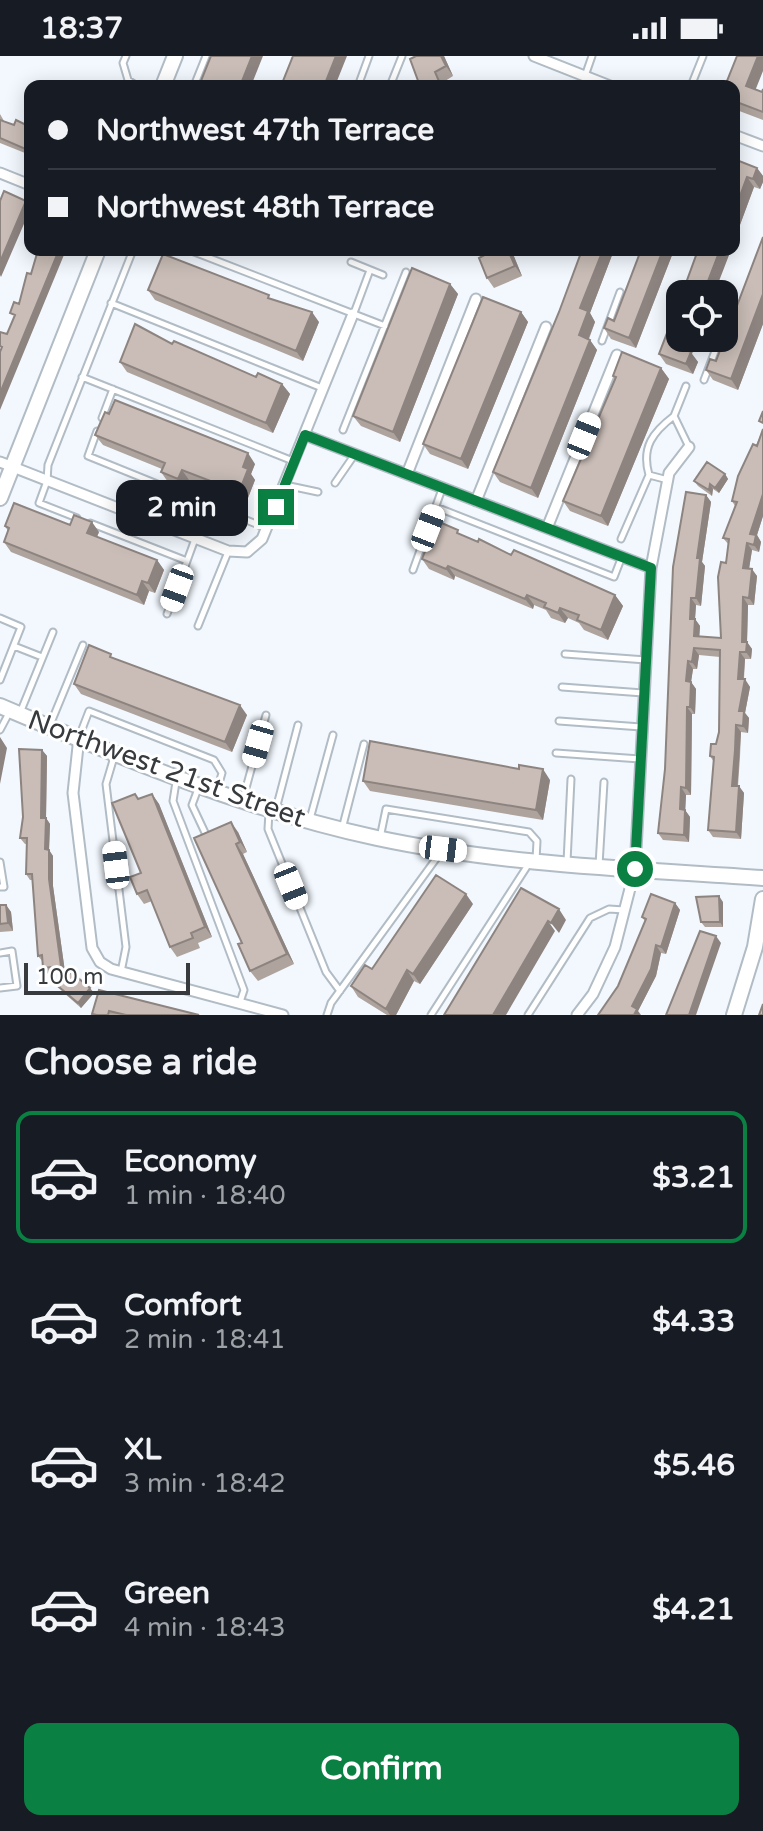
<!DOCTYPE html>
<html lang="en">
<head>
<meta charset="utf-8">
<style>
  :root { --surface:#171b24; --page:#242831; --text:#f1f3f6; --muted:#9ea1a6; --line:#363941; --accent:#0b8043 }
  body { margin:0; font-family:"Varela Round",sans-serif; background:var(--page); color:var(--text); height:100vh; display:flex; flex-direction:column; font-size:30px; white-space:nowrap }
  * { box-sizing:border-box; margin:0 }
  p { font-size:26px; color:var(--muted) }
  .icon { flex:none; width:44px; height:44px; fill:none; stroke:currentColor; stroke-width:2; stroke-linecap:round; stroke-linejoin:round }
  .map { position:relative; height:959px; overflow:hidden }
  .drawer { display:flex; flex-direction:column; background:var(--surface); flex:1 }
  .drawer>* { flex:none }
  .banner { position:absolute; left:24px; top:24px; width:716px; height:176px; border-radius:16px; box-shadow:0 4px 20px #0003; display:grid; align-content:center; height:176px; padding:0 24px; background:var(--surface) }
  .buttons { position:absolute; left:666px; top:224px; display:grid; gap:16px }
  .buttons a { display:grid; place-items:center; width:72px; height:72px; border-radius:16px; background:var(--surface); box-shadow:0 4px 20px #0003; font-size:40px }
  .scale { position:absolute; left:24px; bottom:20px; width:166px; box-sizing:border-box; padding-left:8px; border:4px solid #373b3e; border-top:0; font-size:22px; line-height:28px; white-space:nowrap; color:#373b3e; -webkit-text-stroke:6px #fff; paint-order:stroke }
  .end { position:absolute; width:36px; height:36px; margin:-18px; border:10px solid #0b8043; background:#fff; box-shadow:0 0 0 4px #fff }
  .from { border-radius:50% }
  .bubble { position:absolute; height:56px; border-radius:16px; background:var(--surface); box-shadow:0 4px 20px #0003; font-size:26px; font-weight:800; line-height:56px; text-align:center }
  .car { position:absolute; width:24px; height:48px; margin:-24px -12px; border-radius:10px; box-shadow:0 0 6px 2px #0007; background:linear-gradient(#fff 24%,#345 0 40%,#fff 0 76%,#345 0 86%,#fff 0) }
  .banner b { display:flex; align-items:center; gap:28px; height:76px; font-size:30px }
  .banner b+b { border-top:2px solid var(--line) }
  .banner i { width:20px; height:20px; background:var(--text) }
  ul { padding:0; list-style:none }
  li { display:flex; align-items:center; gap:24px; height:132px; margin:0 16px 12px; padding:0 8px; border:4px solid transparent; border-radius:16px }
  li div { flex:1 }
  li b { display:block; font-size:30px }
  li em { font-style:normal; font-weight:800 }
  li.on { border-color:var(--accent) }
  li>.icon { width:72px; height:72px; stroke-width:1.5 }
  h2 { padding:0 24px; font-size:36px; line-height:96px }
  .cta { display:flex; gap:16px; margin-top:auto; padding:16px 24px }
  .cta a { flex:1; height:92px; border-radius:16px; background:var(--accent); color:#fff; font-size:32px; font-weight:800; line-height:92px; text-align:center }
  .status { display:flex; justify-content:space-between; align-items:center; height:56px; padding:0 40px; background:var(--surface); direction:ltr }
  .status svg { height:22px; fill:currentColor }
  .map>svg:first-child { display:block }
  .lines { fill:none; stroke-linecap:round; stroke-linejoin:round }
  .lane-casing { stroke:#b2bcc5; stroke-width:9 }
  .street-casing { stroke:#b2bcc5; stroke-width:13 }
  .secondary-casing { stroke:#b2bcc5; stroke-width:18 }
  .lane { stroke:#fff; stroke-width:5 }
  .street { stroke:#fff; stroke-width:9 }
  .secondary { stroke:#fff; stroke-width:14 }
  .wall { fill:#aea39d }
  .shaded-wall { fill:#8d8480 }
  .building { fill:#cabdb7; stroke:#8d8480; stroke-width:2 }
  .route { stroke:#0b8043; stroke-width:10 }
  .labels { text-anchor:middle; stroke-width:6; stroke-linejoin:round; paint-order:stroke }
  .street-label { font-size:28px; fill:#373b3e; stroke:#fff }
</style>
</head>
<body>
<div class="status"><b>18:37</b><svg viewBox="0 0 49 12"><path d="M0 12V9h3v3zM5 12V6h3v6zM10 12V3h3v9zM15 12V0h3v12zM26 1h20v11H26zM47 4h2v5h-2z"/></svg></div>
<div class="map">
<svg width="763" height="959" viewBox="0 0 763 959">
  <rect width="100%" height="100%" fill="#f2f8fe"/>
  <g class="lines">
    <defs>
      <path id="lane" d="M126 0 123 7 128 24 137 30
        M585 20 592 0
        M194 30 206 0
        M358 30 369 0
        M390 30 402 0
        M691 30 703 0
        M189 194 385 270
        M547 194H548
        M351 206 383 219
        M111 247 322 332
        M354 257 370 214
        M602 285 620 236
        M82 321 293 405
        M704 324 720 282
        M686 330 674 360 689 391
        M102 362 113 333
        M343 374 406 216
        M97 375 88 400 266 472
        M668 424 649 419C641 391 653 376 674 360
        M335 427 355 398
        M285 429 318 436
        M436 451 614 521 621 503
        M77 462 39 447 47 425 48 409 133 194
        M90 467 187 505 167 558
        M621 483 649 419
        M187 505 195 483
        M413 514 442 433
        M0 562 21 571 0 624
        M198 570 228 496
        M14 590 42 601
        M565 598 646 604
        M562 631 643 637
        M20 657 53 576
        M559 665 641 671
        M50 669 83 589
        M0 674 9 657
        M79 681 89 655 214 704 222 717 217 734
        M556 697 640 703
        M114 701 106 728 126 891 121 916
        M176 726 173 745 244 934 240 946
        M199 730 192 749 208 783
        M243 743 266 659
        M276 753 298 669
        M269 756 268 773 326 916 340 935
        M310 763 333 679
        M342 773 364 688
        M380 782 386 753 529 776 537 785 536 804
        M0 806 4 831H0
        M567 806 571 723
        M599 809 604 726
        M0 897 12 895 17 930 0 932
        M327 959 331 947 441 796
        M431 959 528 809
        M528 959 590 862 609 853 624 854"/>
      <path id="street" d="M534 0 610 30
        M734 79 763 90
        M0 117 30 129
        M305 379 651 512
        M0 406 228 495 247 496 262 483 353 258
        M407 418 476 243
        M476 445 546 271
        M547 472 617 299
        M79 681 73 737 92 892 100 906 111 913 283 959
        M577 959 593 938 615 891 635 813 651 512 669 417 689 391"/>
      <path id="secondary" d="M163 30 175 0
        M0 442 98 194
        M0 650C122 702 247 754 377 782 503 809 635 813 763 822
        M734 959 755 891 763 843"/>
    </defs>
    <use href="#lane" class="lane-casing"/>
    <use href="#street" class="street-casing"/>
    <use href="#secondary" class="secondary-casing"/>
    <use href="#lane" class="lane"/>
    <use href="#street" class="street"/>
    <use href="#secondary" class="secondary"/>
  </g>
  <path class="wall" d="M444 0 453 20 442 27 443 30H420Z
    M734 30 756 33 762 36 763 33V64L734 53Z
    M0 58 4 65 14 69H26L30 63V99L0 87Z
    M734 103 757 112 763 120V126L760 133 754 131 734 185Z
    M763 181V268L738 334 713 324 706 314 716 305Z
    M489 194H515L516 197 513 198 522 220 494 232 487 222 490 196Z
    M582 194H614L590 257 595 266 589 283 597 294 538 442 500 426 493 416 559 256Z
    M641 194H674L636 292 611 283 604 272 614 265Z
    M450 228 458 238 400 386 361 370 353 360Z
    M148 234 319 266 303 305 155 244Z
    M521 256 528 266 468 413 430 398 423 388Z
    M172 288 256 321 282 328 290 338 273 377 127 316 120 306Z
    M659 298H692L698 306 693 318 666 308Z
    M661 312 669 323 608 470 570 455 563 445 615 323 613 320Z
    M763 373V460L757 479 761 486 759 496 752 494 749 513 757 520 754 549H748L747 586 752 593 751 603H745L744 623 750 631 745 657 749 662 748 677 741 676 740 701 738 730 744 737 741 783 713 781 708 774 714 706 710 700 716 688 719 676 720 601 699 599 697 613H693L691 626 696 633 695 658H692L691 739H686L685 754 690 761 689 786 663 784 658 777 665 713 706 439 711 446 702 506 705 510 701 550 696 549 695 563 700 570 699 580 721 582 726 507 729 489 723 482 735 450 732 445Z
    M95 379 255 408 251 418 255 424 246 447 189 424 186 434 168 426 161 416 162 413 103 389Z
    M725 418 728 423 719 437 713 433 712 440 698 430 694 425Z
    M70 469 99 476 97 481 157 504 164 514 155 537 149 535 144 549 11 496 4 486 8 475 5 470Z
    M462 479 615 539 623 550 608 584 584 574 579 567 568 562 565 567 551 562 546 554 534 549 533 553 455 520 454 524 429 513 422 503Z
    M114 602 247 659 232 696 81 638 74 628Z
    M42 694 47 700 46 762 50 768 49 794 53 800V830L65 916 48 918 43 912V906L38 900 33 824H30L26 818V788H25L20 782 23 761Z
    M550 724 543 764 370 735 363 725Z
    M135 738 139 743 152 738 159 748 212 881 198 887 200 892 177 901 170 891 152 845 144 848 137 838 141 817Z
    M238 776 247 796 243 798 294 908 258 925 250 915 242 887 194 782Z
    M723 846V871H705L701 866Z
    M675 847 680 854 666 898 661 897 656 920 638 955 641 959 618 930 645 865 642 861Z
    M473 848 420 928 414 925 396 959H387L358 941 351 930 372 913Z
    M0 849H6L11 856 13 875 0 876Z
    M59 931 94 937 81 952 63 936Z
    M99 934 199 959H93L92 958Z"/>
  <path class="shaded-wall" d="M252 0H263L251 30H240Z
    M336 0H347L335 30H324Z
    M441 0H444L453 20 446 10Z
    M758 0H763V15L753 40 746 30Z
    M757 112 763 120V126L760 133 753 123Z
    M747 121 754 131 734 185V156Z
    M26 145 30 150V154L1 221 0 219V206Z
    M59 194H66L0 354V337Z
    M508 194H510L513 198 522 220 515 210Z
    M603 194H614L590 257 595 266 586 289 579 279 580 252Z
    M663 194H674L636 292 629 282Z
    M720 194H731L714 238H703Z
    M450 228 458 238 400 386 393 376Z
    M763 238V268L738 334 731 323Z
    M312 256 319 266 303 305 296 295Z
    M521 256 528 266 468 413 461 403Z
    M687 282H698L692 298 698 306 693 318 686 308 683 293Z
    M590 284 597 294 538 442 531 432Z
    M661 312 669 323 608 470 601 460Z
    M282 328 290 338 273 377 266 367Z
    M248 397 255 408 251 418 255 424 246 447 239 436 243 411Z
    M182 414 189 424 186 434 178 423Z
    M725 418 728 423 719 437 715 432Z
    M710 428 713 433 712 440 709 434Z
    M763 438V460L757 479 761 486 759 496 754 489 750 478Z
    M706 439 711 446 702 506 705 510 701 550 696 542 697 502Z
    M92 466 99 476 94 487 87 477Z
    M747 487 752 494 748 519 743 512Z
    M157 504 164 514 155 537 148 527Z
    M448 510 455 520 454 524 446 513Z
    M752 513 757 520 754 549 749 542Z
    M142 525 149 535 144 549 137 539Z
    M527 539 534 549 533 553 525 543Z
    M615 539 623 550 608 584 601 574Z
    M743 541 748 549 747 586 752 593 751 603 746 596 742 586Z
    M691 542 696 549 695 563 700 570 699 587 694 580 690 563Z
    M560 552 568 562 565 567 558 557Z
    M694 592 699 599 697 613 692 606Z
    M740 596 745 603 743 630 738 623Z
    M688 605 693 613 691 626 696 633 695 658 690 651 686 625Z
    M745 623 750 631 745 657 749 662 748 677 743 670 739 655Z
    M240 649 247 659 232 696 225 686Z
    M687 651 692 658 691 739 686 732Z
    M736 669 741 676 737 737 732 730Z
    M0 681 7 692 0 728Z
    M42 694 47 700 46 762 50 768 49 794 53 800V830L65 916 61 910 41 762Z
    M543 713 550 724 543 764 536 754Z
    M739 730 744 737 741 783 736 776Z
    M681 731 686 739 685 760 680 753Z
    M152 738 159 748 212 881 205 871Z
    M685 754 690 761 689 786 684 779Z
    M231 766 238 776 247 796 240 786Z
    M236 788 243 798 294 908 287 898Z
    M466 838 473 848 420 928 413 918Z
    M719 840 723 846V871L720 866Z
    M675 847 680 854 666 898 661 891Z
    M6 849 11 856 13 875 8 867Z
    M559 853 566 864 559 877 551 867Z
    M548 865 555 875 506 959H493Z
    M716 880 721 887 696 959H689Z
    M656 889 661 897 656 920 638 955 641 959H634L632 950Z
    M407 914 414 925 396 959H390L386 953Z
    M90 932 94 937 81 952 78 947Z"/>
  <path class="building" d="M211 0H252L240 30H199Z
    M293 0H336L324 30H281Z
    M416 0H441L446 10 435 16 441 30H420L410 3Z
    M737 0H758L746 30 762 36 763 33V56L734 45V30H725Z
    M29 62 30 63V95L0 82V64L14 69 16 64 26 69Z
    M734 103 757 112 753 123 747 121 734 156Z
    M4 135 26 145 0 206V145Z
    M763 181V238L731 323 706 314 710 303 716 305Z
    M38 194H59L0 337V296L2 291 0 290V276L7 278 15 259 10 257 14 246 19 248 27 217 31 218Z
    M489 194H508L515 210 487 222 479 202 490 196Z
    M582 194H603L580 252 588 255 579 279 590 284 531 432 493 416 559 256Z
    M641 194H663L629 282 604 272 608 262 614 265Z
    M698 194H720L703 238H682Z
    M163 198 269 239 268 242 312 256 296 295 148 234Z
    M412 212 450 228 393 376 353 360Z
    M483 241 521 256 461 403 423 388Z
    M680 243V282H687L683 293 691 296 686 308 659 298Z
    M135 268 172 288 174 285 256 321 258 317 282 328 266 367 120 306Z
    M622 296 661 312 601 460 563 445 616 321 613 320Z
    M115 344 248 397 243 411 248 413 239 436 182 414 178 423 161 416 165 407 95 379 105 356 109 358Z
    M763 355V367L759 365Z
    M763 373V438L750 478 756 479 754 489 747 487 743 512 752 513 749 542 743 541 742 586H747L746 596H740L738 623H745L739 655H744L743 670 736 669 735 694 732 730H739L736 776 708 774 714 701 710 700 711 688H716L719 676 720 594 694 592 692 606 688 605 686 625 691 626 690 651H687L686 732 681 731 680 753 685 754 684 779 658 777 665 713 673 511 686 436 706 439 697 502H700L696 542H691L690 563H695L694 580 721 582 718 521 721 506 726 507 729 483 723 482 737 446 732 445 738 420 753 388 757 390Z
    M707 406 725 418 715 432 710 428 709 434 694 425Z
    M14 447 70 469 74 459 92 466 87 477 157 504 148 527 142 525 137 539 4 486 9 472 5 470Z
    M437 465 458 474 457 477 478 486 479 483 511 499 514 494 615 539 601 574 577 564 579 559 560 552 558 557 544 551 546 547 527 539 525 543 448 510 446 513 422 503Z
    M89 589 111 598 110 601 240 649 225 686 74 628Z
    M370 685 519 713V709L543 713 536 754 363 725Z
    M19 693 42 694 41 762H46L45 793 49 794V823L61 910 43 912 42 899 38 900 32 818H26L27 782H20L23 761Z
    M135 738 138 743 152 738 205 871 191 877 193 882 170 891 147 834 137 838 130 821 141 817 112 747Z
    M231 766 240 786 236 788 287 898 250 915 238 888 242 887 194 782Z
    M436 819 466 838 413 918 407 914 386 953 351 930 365 909 372 913Z
    M521 832 559 853 551 867 548 865 493 959H444Z
    M651 838 675 847 661 891 656 889 651 913 632 950 637 953 634 959H598L618 930 646 863 642 861Z
    M719 840 720 866H701L696 841Z
    M0 849H6L8 867 0 868Z
    M700 875 716 880 689 959H666Z
    M71 916 90 932 78 947 59 931Z
    M99 934 199 959H126L109 955 108 959H97L92 958Z
    M763 948V959H759Z"/>
  <g class="lines">
    <path class="route" d="M276 451 305 379 651 512 635 813"/>
  </g>
  <g class="labels">
    <g class="street-label">
      <text transform="translate(167 712) rotate(20)" y="10">Northwest 21st Street</text>
    </g>
  </g>
</svg>
<div class="buttons">
<a><svg class="icon" aria-label="locate" viewBox="0 0 24 24"><circle cx="12" cy="12" r="6"/><path d="M12 2v4M12 18v4M2 12h4M18 12h4"/></svg></a>
</div>
<div class="scale">100 m</div>
<i class="end from" style="left:635px;top:813px"></i>
<i class="end" style="left:276px;top:451px"></i>
<div class="bubble" style="left:116px;top:424px;width:132px">2 min</div>
<i class="car" style="left:584px;top:380px;rotate:22deg"></i>
<i class="car" style="left:428px;top:472px;rotate:21deg"></i>
<i class="car" style="left:177px;top:532px;rotate:200deg"></i>
<i class="car" style="left:258px;top:688px;rotate:196deg"></i>
<i class="car" style="left:443px;top:793px;rotate:97deg"></i>
<i class="car" style="left:116px;top:809px;rotate:353deg"></i>
<i class="car" style="left:291px;top:830px;rotate:158deg"></i>
<div class="banner">
<b><i class="from"></i>Northwest 47th Terrace</b>
<b><i></i>Northwest 48th Terrace</b>
</div>
</div>
<section class="drawer">
<h2>Choose a ride</h2>
<ul>
<li class="on"><svg class="icon" aria-label="car" viewBox="0 0 24 24"><path d="M5 17H2v-5l4-1 3-4h7l3 4 3 1v5h-3M9 17h6M6 11h13"/><circle cx="7" cy="17" r="2"/><circle cx="17" cy="17" r="2"/></svg><div><b>Economy</b><p>1 min · 18:40</p></div><em>$3.21</em></li>
<li><svg class="icon" aria-label="car" viewBox="0 0 24 24"><path d="M5 17H2v-5l4-1 3-4h7l3 4 3 1v5h-3M9 17h6M6 11h13"/><circle cx="7" cy="17" r="2"/><circle cx="17" cy="17" r="2"/></svg><div><b>Comfort</b><p>2 min · 18:41</p></div><em>$4.33</em></li>
<li><svg class="icon" aria-label="car" viewBox="0 0 24 24"><path d="M5 17H2v-5l4-1 3-4h7l3 4 3 1v5h-3M9 17h6M6 11h13"/><circle cx="7" cy="17" r="2"/><circle cx="17" cy="17" r="2"/></svg><div><b>XL</b><p>3 min · 18:42</p></div><em>$5.46</em></li>
<li><svg class="icon" aria-label="car" viewBox="0 0 24 24"><path d="M5 17H2v-5l4-1 3-4h7l3 4 3 1v5h-3M9 17h6M6 11h13"/><circle cx="7" cy="17" r="2"/><circle cx="17" cy="17" r="2"/></svg><div><b>Green</b><p>4 min · 18:43</p></div><em>$4.21</em></li>
</ul>
<div class="cta"><a>Confirm</a></div>
</section>
</body>
</html>
